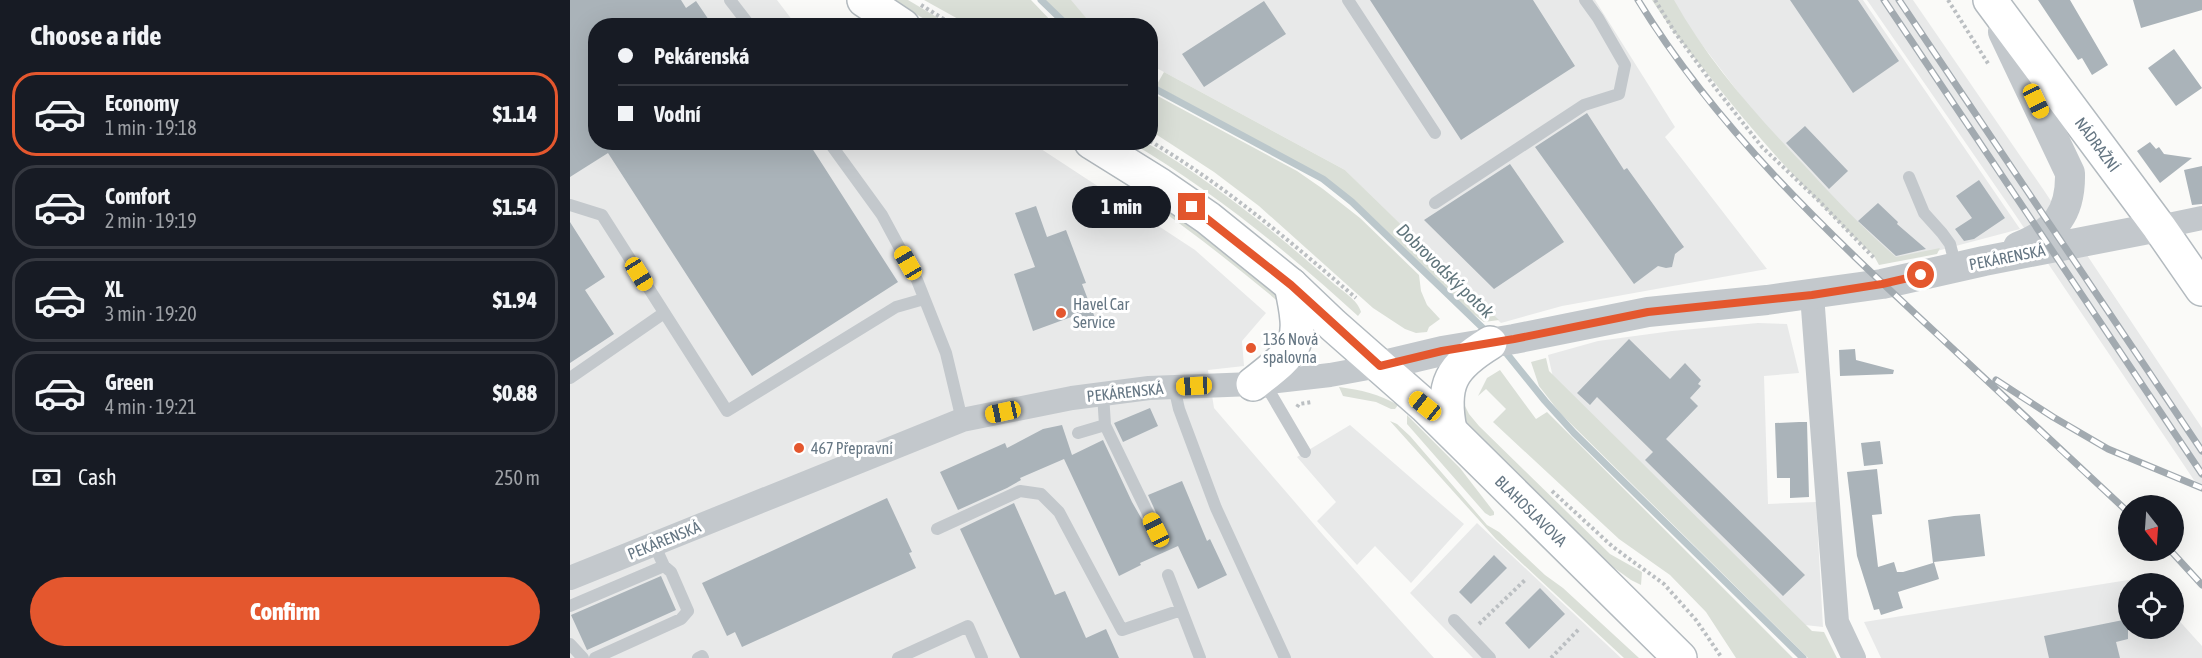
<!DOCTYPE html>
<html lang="en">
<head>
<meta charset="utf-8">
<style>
  :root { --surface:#171b24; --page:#20242c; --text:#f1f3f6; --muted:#9ea1a6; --line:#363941; --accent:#e4572e }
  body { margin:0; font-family:"Asap Condensed",sans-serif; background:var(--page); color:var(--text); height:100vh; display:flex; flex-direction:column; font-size:22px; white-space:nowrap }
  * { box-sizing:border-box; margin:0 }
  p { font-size:20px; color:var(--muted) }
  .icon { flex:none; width:33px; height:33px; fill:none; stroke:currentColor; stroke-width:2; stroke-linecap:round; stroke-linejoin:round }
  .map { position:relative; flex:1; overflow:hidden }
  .sheet { display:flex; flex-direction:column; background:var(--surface); width:570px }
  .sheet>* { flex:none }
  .hud { position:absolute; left:18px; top:18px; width:570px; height:132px; border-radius:24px; box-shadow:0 6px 24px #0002; display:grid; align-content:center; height:132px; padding:0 30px; background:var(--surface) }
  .needle { width:39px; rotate:163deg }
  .controls { position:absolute; left:1548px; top:495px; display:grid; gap:12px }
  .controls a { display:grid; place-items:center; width:66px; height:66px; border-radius:50%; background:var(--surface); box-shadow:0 6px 24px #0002; font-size:30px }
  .end { position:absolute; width:27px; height:27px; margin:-14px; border:8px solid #e4572e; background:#fff; box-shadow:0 0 0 3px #fff }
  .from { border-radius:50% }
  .bubble { position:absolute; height:42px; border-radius:21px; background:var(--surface); box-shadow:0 6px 24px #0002; font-size:20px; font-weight:800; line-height:42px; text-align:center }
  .car { position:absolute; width:18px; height:36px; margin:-18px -9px; border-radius:8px; box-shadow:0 0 4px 2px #0007; background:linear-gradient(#f5c518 24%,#345 0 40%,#f5c518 0 76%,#345 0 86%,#f5c518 0) }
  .hud b { display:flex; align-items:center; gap:21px; height:57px; font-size:22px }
  .hud b+b { border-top:2px solid var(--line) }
  .hud i { width:15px; height:15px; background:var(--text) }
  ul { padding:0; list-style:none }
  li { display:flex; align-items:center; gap:18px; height:84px; margin:0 12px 9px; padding:0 18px; border:3px solid var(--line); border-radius:24px }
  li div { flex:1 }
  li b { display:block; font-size:22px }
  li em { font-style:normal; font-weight:800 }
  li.on { border-color:var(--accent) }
  li>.icon { width:54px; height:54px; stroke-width:1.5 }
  h2 { padding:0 30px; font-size:27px; line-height:72px }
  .pay { display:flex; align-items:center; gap:15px; height:66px; padding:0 30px; font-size:22px }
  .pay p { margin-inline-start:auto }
  .cta { display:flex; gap:12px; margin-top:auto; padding:12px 30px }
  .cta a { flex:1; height:69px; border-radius:36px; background:var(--accent); color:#fff; font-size:24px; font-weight:800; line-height:69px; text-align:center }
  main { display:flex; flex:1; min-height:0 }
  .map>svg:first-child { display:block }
  .built { fill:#e8e9e9 }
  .green { fill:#dadfd7 }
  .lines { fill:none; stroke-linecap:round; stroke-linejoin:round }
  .stream { stroke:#bbc7cb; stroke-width:7 }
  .building { fill:#aab3b9 }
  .secondary-casing { stroke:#b3babf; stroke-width:36 }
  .path { stroke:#bbbfc2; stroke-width:4; stroke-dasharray:3 3; stroke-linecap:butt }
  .service { stroke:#c3c8cc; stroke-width:12 }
  .minor { stroke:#c3c8cc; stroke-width:24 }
  .tertiary { stroke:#c3c8cc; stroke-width:30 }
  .secondary { stroke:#fff; stroke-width:33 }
  .rail-casing { stroke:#a2aab0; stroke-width:7 }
  .rail { stroke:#fff; stroke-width:4.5; stroke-dasharray:14; stroke-linecap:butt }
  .route { stroke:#e4572e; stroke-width:8 }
  .poi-dot { fill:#e4572e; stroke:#fff; stroke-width:2 }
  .labels { text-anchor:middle; stroke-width:6; stroke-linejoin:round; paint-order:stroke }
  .street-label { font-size:16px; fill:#657683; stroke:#fff }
  .poi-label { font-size:16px; fill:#657683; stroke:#fff; text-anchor:start }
  .water-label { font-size:18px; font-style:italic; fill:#60757c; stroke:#fff }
</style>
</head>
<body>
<main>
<section class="sheet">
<h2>Choose a ride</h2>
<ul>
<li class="on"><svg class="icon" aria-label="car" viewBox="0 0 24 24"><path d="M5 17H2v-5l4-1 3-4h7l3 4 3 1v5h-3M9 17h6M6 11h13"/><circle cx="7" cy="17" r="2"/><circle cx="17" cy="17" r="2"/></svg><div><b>Economy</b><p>1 min · 19:18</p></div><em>$1.14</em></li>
<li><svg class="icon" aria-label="car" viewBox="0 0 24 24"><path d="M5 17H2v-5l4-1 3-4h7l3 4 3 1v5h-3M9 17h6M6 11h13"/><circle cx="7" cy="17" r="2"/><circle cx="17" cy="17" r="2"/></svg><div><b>Comfort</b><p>2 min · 19:19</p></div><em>$1.54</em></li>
<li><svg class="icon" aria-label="car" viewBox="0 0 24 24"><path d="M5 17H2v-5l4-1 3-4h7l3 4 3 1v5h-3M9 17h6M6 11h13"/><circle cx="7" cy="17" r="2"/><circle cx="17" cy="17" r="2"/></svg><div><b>XL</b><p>3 min · 19:20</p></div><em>$1.94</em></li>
<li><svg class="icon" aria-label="car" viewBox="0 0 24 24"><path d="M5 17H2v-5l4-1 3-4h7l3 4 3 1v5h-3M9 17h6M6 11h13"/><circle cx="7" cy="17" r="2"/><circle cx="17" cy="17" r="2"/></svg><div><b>Green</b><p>4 min · 19:21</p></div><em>$0.88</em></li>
</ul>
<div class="pay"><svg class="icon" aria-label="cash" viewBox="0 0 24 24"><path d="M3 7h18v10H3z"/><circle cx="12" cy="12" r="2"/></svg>Cash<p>250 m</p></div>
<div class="cta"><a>Confirm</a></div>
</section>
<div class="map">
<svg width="1632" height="658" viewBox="0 0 1632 658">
  <rect width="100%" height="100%" fill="#fafaf8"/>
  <path class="built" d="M0 0H207L226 25 26 26V142L462 143 625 250 696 313 672 341 674 366 638 370 644 408 754 536 864 658H0Z
    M499 0H1025L1105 127 1095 137 1197 269 992 306 931 323 775 170 581 65 580 26 522 25Z
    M1098 0H1293L1450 229 1329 261 1269 206 1200 134Z
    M1297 0H1343L1473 189 1632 428V492L1442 210Z
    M1188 323 1217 324 1229 373 1194 376 1198 504 1246 502 1253 627 1235 625 984 382 978 355 1028 341 1102 331Z
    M780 425 894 524 841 583 805 546 787 565 747 521 766 502 727 457Z
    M907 523 1051 658H903L840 593Z
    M1571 578 1575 583 1558 584V628H1604V615L1632 646V658H1311L1294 622Z"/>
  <path class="green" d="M323 0H338L380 25H364Z
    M354 0H461L485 25H399Z
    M474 0H501L522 25H502Z
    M1082 0H1104C1138 61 1186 115 1235 166 1264 198 1294 229 1326 257L1370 248 1367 254 1309 265 1304 256C1245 201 1190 141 1140 77 1120 52 1099 27 1082 0Z
    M594 72 775 170 929 320 914 322 899 311 801 216 754 177 586 86Z
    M584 94 727 171 753 189 790 218 849 275 851 291 857 305 870 319 859 327 857 332 846 333 835 329 803 308 689 206 644 172 581 131V99Z
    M494 143H508L578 190 708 292 710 303C641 245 569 192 494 143Z
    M562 143H577C643 182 705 232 763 283 772 291 788 300 791 312L788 316C718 252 644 192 562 143Z
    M976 358 979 371 1242 631 1254 632 1267 658H1238L990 413 969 386 961 362Z
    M930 370 966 419 977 412 1223 658H1166L1136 612 1100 575 1049 539 923 422 936 409 916 389 908 396 917 378Z
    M769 387C791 390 809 394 828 405L825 409H821L806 402 773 396Z
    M891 398 899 414 909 426 1040 554 1072 572 1071 585 1061 580 1036 562 893 421Z
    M837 415 890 468 924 512V515L920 516 915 513 837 424Z
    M820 421 827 424 840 436 917 525 929 532 975 575 993 588 1069 658H1054L926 539Z"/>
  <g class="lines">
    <path class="stream" d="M471 0 498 26
      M580 86 753 179 782 202 919 334
      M933 349 975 401 1004 433 1233 658"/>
  </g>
  <path class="building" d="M0 0H111L116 8 126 1 143 26H26V142H238L328 282 182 376 38 153 0 177Z
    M800 0H963L1005 66 891 140Z
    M1220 0H1288L1329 61 1283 93Z
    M1468 0H1500L1538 65 1522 75 1512 58 1508 60Z
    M1563 0H1632V10L1571 28Z
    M694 1 716 34 634 87 612 54Z
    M1604 49 1632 88 1606 106 1578 68Z
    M1017 113 1054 170 1057 168 1114 247 1105 254 1102 267 1096 268 1088 266 1064 284 965 147Z
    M1235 126 1278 171 1259 189 1216 143Z
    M1580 142 1586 149 1589 147 1594 154 1622 158 1590 183 1567 151Z
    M940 164 994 242 924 289 854 220Z
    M1632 166V204L1622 205 1614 170Z
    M1409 180 1435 218 1404 239 1394 241 1385 229 1402 218 1386 196Z
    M1308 203 1328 222 1327 224 1356 249 1326 256 1288 221Z
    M466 206 477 237 496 230 516 283 512 284 527 323 509 330 504 316 463 331 444 274 465 267 445 213Z
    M0 222 35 277 15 290 44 334 0 363Z
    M1059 339 1100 379 1115 363 1131 380 1128 384 1131 386 1120 398 1128 406 1096 439 1235 575 1213 596 1075 460 1083 452 1027 397 1020 405 1007 393Z
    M1285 349 1286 360 1324 370 1323 374 1270 376 1269 350Z
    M580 408 588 426 553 442 544 423Z
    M1229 422H1237L1239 497 1220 498V478H1207L1205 423Z
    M492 425 502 455 533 440 562 502 582 537H590L594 530 578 495 612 481 637 541 640 539 657 575 628 589 608 546 570 563 571 565 549 576 494 459 450 478 451 480 437 488 388 510 370 472 435 443 437 448 473 429Z
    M1310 441 1313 464 1294 466 1291 443Z
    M1307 469 1312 514 1302 515 1308 567 1324 562 1327 572H1333L1363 563 1358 520 1384 516 1410 514 1415 556 1364 562 1369 579 1328 592 1333 608 1311 615 1309 609 1304 610 1287 556 1277 472Z
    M317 498 342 552 339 553 346 568 172 647 165 632 157 636 132 583Z
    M444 503 485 595 495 591 516 638 536 629 549 658H450L390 529Z
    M924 555 937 568 901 604 889 592Z
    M91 576 106 610 17 650 1 615Z
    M970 588 995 614 959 649 935 623Z
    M1558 619V639L1546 642 1550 658H1479L1474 636Z"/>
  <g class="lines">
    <defs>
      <g id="secondary">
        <path d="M294 0 333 26"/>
        <path id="s1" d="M1420 0 1589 227 1632 289"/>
        <path id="s2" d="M521 142 590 185 638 218 721 285 763 325 855 406 1110 658"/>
        <path d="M683 384C729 348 734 344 721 285"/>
        <path d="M880 430C871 384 881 367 920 343"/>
      </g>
    </defs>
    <use href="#secondary" class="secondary-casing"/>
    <path class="path" d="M1085 0 1104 31 1147 90 1192 147 1249 201 1305 259
      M1378 0 1419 65
      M351 5 385 26
      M580 141C654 185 721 242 786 298
      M727 407 729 404 742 402
      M982 491 1043 547 1094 584 1126 620 1152 658
      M909 624 955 580
      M981 658 1009 629"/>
    <path class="service" d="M160 0 180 26
      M778 0 865 133
      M259 142 312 215 347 280 376 353 392 420
      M1339 177 1354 213 1372 233 1380 244 1386 267
      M865 203 1014 105 1049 94 1055 65 1028 18 1015 0
      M0 205 32 215 157 411 326 307 354 299
      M0 378 94 313
      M689 386 701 394 735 452
      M604 387 609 409 646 508 715 658
      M533 394 535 425 586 530
      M508 433 535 425
      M367 529 450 491 471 494 489 512 552 630 611 610
      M598 575 630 658
      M0 606 94 566
      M884 620 920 658
      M0 644 13 658
      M25 658 111 619 118 611 101 572 94 566 84 544
      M128 658 132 656 133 658
      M328 658 398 626 412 658"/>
    <path class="minor" d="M1589 227 1632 218
      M1242 295 1267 622 1284 658
      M0 578 392 420 502 398 579 388 683 384 760 375 809 366"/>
    <path class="tertiary" d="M1433 32 1500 173C1501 214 1485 232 1448 247
      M809 366 872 351 944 339 1078 312 1197 300 1312 284 1414 261 1589 227"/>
    <use href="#secondary" class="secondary"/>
    <defs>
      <path id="rail" d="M1068 0C1146 128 1257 232 1366 333 1430 393 1494 453 1558 512
        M1314 0 1632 474
        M1329 0 1632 451
        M1426 380 1483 417 1538 449 1632 488
        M1600 550 1632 585"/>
    </defs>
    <use href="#rail" class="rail-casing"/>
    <use href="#rail" class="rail"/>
  </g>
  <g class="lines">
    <path class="route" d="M622 207 721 285 810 366 872 351 944 339 1078 312 1242 295 1312 284 1351 275"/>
  </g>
  <g class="poi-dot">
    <circle cx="491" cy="313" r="6"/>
    <circle cx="681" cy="348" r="6"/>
    <circle cx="229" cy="448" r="6"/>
  </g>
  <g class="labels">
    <g class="street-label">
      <text dy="6" stroke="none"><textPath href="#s1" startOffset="180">NÁDRAŽNÍ</textPath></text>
      <text transform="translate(1437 257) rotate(-11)" y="6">PEKÁRENSKÁ</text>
      <text transform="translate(555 392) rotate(-6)" y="6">PEKÁRENSKÁ</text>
      <text dy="6" stroke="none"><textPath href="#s2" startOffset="576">BLAHOSLAVOVA</textPath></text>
      <text transform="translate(94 540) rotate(-22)" y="6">PEKÁRENSKÁ</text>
    </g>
    <g class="poi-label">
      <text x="503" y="310">Havel Car<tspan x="503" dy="18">Service</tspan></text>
      <text x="693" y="345">136 Nová<tspan x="693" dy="18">spalovna</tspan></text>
      <text x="241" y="454">467 Přepravní</text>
    </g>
    <g class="water-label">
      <text transform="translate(875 271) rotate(44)" y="6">Dobrovodský potok</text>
    </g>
  </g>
</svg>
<div class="controls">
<a><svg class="needle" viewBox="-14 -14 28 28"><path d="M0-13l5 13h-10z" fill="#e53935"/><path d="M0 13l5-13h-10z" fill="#9ea1a6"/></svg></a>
<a><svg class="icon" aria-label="locate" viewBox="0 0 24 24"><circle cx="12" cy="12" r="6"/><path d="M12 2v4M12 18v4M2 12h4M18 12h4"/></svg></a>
</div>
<i class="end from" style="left:1351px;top:275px"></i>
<i class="end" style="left:622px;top:207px"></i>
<div class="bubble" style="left:502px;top:186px;width:99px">1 min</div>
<i class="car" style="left:1466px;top:101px;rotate:155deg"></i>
<i class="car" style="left:338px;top:263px;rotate:330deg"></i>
<i class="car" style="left:69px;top:274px;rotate:148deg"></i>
<i class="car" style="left:624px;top:386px;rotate:267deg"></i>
<i class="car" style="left:855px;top:406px;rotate:309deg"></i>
<i class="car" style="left:433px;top:412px;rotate:258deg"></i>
<i class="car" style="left:586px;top:530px;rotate:334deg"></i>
<div class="hud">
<b><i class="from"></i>Pekárenská</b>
<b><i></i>Vodní</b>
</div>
</div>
</main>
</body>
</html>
